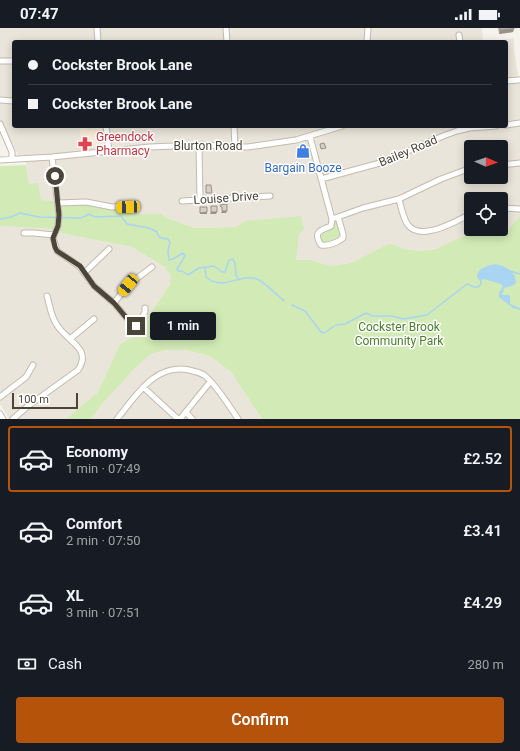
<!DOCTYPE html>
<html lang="en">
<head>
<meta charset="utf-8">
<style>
  :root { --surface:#171b24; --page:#20242c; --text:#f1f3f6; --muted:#9ea1a6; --line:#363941; --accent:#b45309 }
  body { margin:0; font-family:Roboto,sans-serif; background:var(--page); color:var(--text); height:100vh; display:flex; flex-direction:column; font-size:15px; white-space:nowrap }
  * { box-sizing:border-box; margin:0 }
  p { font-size:13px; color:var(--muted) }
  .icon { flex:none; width:22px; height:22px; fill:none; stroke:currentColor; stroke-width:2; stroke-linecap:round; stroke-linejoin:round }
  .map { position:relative; height:391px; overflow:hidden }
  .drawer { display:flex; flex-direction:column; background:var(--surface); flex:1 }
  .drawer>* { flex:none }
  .top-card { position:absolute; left:12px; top:12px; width:496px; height:88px; border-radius:4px; box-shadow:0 2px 10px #0003; display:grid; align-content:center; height:88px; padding:0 16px; background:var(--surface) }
  .needle { width:26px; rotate:92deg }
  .buttons { position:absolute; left:464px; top:112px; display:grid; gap:8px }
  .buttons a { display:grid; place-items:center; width:44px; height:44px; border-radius:4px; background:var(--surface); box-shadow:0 2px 10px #0003; font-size:20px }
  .scale { position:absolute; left:12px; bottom:10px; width:66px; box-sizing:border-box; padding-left:4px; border:2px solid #4b4439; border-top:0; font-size:11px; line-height:14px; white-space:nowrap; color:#4b4439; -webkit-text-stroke:3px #fff; paint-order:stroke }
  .end { position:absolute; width:18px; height:18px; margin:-9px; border:5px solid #4b4439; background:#fff; box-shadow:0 0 0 2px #fff }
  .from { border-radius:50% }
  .bubble { position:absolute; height:28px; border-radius:4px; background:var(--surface); box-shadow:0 2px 10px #0003; font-size:13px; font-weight:600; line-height:28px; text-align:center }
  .car { position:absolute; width:12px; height:24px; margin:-12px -6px; border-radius:5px; box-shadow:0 0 3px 1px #0007; background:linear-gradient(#f5c518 24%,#345 0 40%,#f5c518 0 76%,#345 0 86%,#f5c518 0) }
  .top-card b { display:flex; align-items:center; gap:14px; height:38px; font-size:15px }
  .top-card b+b { border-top:1px solid var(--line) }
  .top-card i { width:10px; height:10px; background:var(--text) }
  ul { padding:7px 0 0; list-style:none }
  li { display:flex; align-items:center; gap:12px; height:66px; margin:0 8px 6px; padding:0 8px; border:2px solid transparent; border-radius:4px }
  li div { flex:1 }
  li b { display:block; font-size:15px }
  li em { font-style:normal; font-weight:600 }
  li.on { border-color:var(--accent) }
  li>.icon { width:36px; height:36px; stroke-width:1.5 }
  .pay { display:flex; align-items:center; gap:10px; height:44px; padding:0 16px; font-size:15px }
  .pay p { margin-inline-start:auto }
  .cta { display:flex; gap:8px; margin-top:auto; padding:8px 16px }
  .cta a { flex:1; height:46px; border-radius:4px; background:var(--accent); color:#fff; font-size:16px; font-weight:600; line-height:46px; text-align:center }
  .status { display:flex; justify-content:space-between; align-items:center; height:28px; padding:0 20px; background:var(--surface); direction:ltr }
  .status svg { height:11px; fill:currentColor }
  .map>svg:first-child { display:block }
  .residential { fill:#eae5da; fill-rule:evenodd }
  .commercial { fill:#f7ead8 }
  .green { fill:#d2eab5 }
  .water { fill:#a9d4f2 }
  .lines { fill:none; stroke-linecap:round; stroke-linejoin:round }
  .stream { stroke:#a9d4f2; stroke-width:1.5 }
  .minor-casing { stroke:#c2bbae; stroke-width:7 }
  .minor { stroke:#fff; stroke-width:5 }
  .wall { fill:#bab2a6 }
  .shaded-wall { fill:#979187 }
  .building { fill:#d8cfc1; stroke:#979187 }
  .route { stroke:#4b4439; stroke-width:5 }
  .labels { text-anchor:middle; stroke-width:3; stroke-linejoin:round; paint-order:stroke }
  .health-label { font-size:12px; fill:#be3a42; stroke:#fff; text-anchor:start }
  .street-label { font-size:12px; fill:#4b4439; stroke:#fff }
  .shop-label { font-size:12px; fill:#366cbe; stroke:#fff }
  .park-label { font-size:12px; fill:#4a7f2a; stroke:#fff }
</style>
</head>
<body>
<div class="status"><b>07:47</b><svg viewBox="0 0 49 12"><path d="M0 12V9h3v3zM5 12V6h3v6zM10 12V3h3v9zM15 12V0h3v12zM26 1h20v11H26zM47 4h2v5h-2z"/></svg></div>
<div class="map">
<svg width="520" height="391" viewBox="0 0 520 391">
  <rect width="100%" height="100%" fill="#f6f3ec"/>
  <path class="residential" d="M0 0H482L483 14H14V98H506V14H489L514 10V23L520 57V188L508 202 476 203 441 219 423 223 404 221 390 215 351 235 330 238 311 232H295L299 207 301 204 245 193 236 199 195 200 166 190 162 186H131L130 177 40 172 29 156 25 127H18L6 102 0 104ZM471 119H501V149H471ZM471 171H501V201H471Z
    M0 198 51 201 65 206 132 219 165 239 173 251 135 308 120 316 98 364 66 391H9L0 376Z
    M166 322H186L210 328 231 344 262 391H91L103 375 137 338 151 326Z"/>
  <path class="commercial" d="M80 98H86L88 102 102 99 104 117 81 121Z"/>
  <path class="green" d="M26 137 29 156 38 155 41 172 60 173 90 172 120 178 130 177 131 186H162L166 190 195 200 236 199 245 193 301 188 304 201 299 207 296 232H311L330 238 351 235 390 215 404 221 420 223 435 221 476 203 508 202 520 188V391H262L231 344 210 328 186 322H166L151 326 137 338 103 375 91 391H66L98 364 120 316 135 308 170 256 171 249 165 239 132 219 65 206 51 201 0 198V138Z
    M336 190 341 205 340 208 327 214H321L319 209 321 202 330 200 333 191Z"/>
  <path class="water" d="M495 236C506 238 515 243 516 254L514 257 504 260 502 267H509L510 269V276L520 280V282L513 280 499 269V265L503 258 501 256 484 251 480 253 477 249C477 240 487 238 495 236Z"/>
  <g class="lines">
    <path class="stream" d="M0 191 11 189 20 185 39 189 81 190 89 186 95 189 121 188 127 196 149 200 157 204C158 210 162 211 168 211L170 214 168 223 169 232 173 231 183 225 185 228 177 241 178 243H182L188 247 199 240 214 238 222 244H225L229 232 233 231 235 235 236 248 240 252
      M205 240 206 249C224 264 239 245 257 251 262 252 278 268 284 273
      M510 243 520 246
      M292 277 305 283 321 304 324 305 336 297 345 296 366 285 372 288H391L404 291 427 287 467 256 474 259H478L481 256V251"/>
    <defs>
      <path id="minor" d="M97 0 98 14
        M226 0 227 14
        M459 7 460 14
        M367 14 368 0
        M0 33H14
        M506 53 520 52
        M0 72 14 73
        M0 96 12 124V131
        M506 97 520 95
        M106 98 109 123
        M234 98 235 119
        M310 109 332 191 331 198C322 202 312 203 321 217 328 218 337 215 343 210V206L338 189
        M199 117 200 172
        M52 129 59 187 58 198 53 210 57 223 79 238 94 258 114 275 129 293 137 298 145 284V280
        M0 132 52 129 150 119 199 117 248 119 296 112 342 98
        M501 137 520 135
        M321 151 380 135 443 108 457 103 469 100 496 98
        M399 171C401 179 403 190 408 197 422 214 456 193 471 186
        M182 173 270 168
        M58 175 86 174 112 179 132 178
        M501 180 520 181
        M335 190 363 180 399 171 441 151 471 140
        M24 205H34L54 207
        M84 245 109 221
        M114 275 128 257 152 239
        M70 311 94 291
        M143 359 178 391
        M0 369 26 349 33 337
        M186 384 192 391
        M0 386 3 391
        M13 391 28 378 78 342C93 320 66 313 57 297 51 289 50 278 47 268
        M117 391C136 368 155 335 189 342 194 343 200 345 204 347 215 355 230 379 238 391
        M180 391 210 354"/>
    </defs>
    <use href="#minor" class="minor-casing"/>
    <use href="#minor" class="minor"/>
  </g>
  <path class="wall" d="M498 0H514L513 4 499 6Z"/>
  <path class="shaded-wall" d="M514 1 513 4 499 6 500 2Z
    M222 183H227L226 185H221Z
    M207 184V186H200V185Z
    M211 184H217L216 186H210Z"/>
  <path class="building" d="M500 0H514V1L500 2Z
    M324 115 326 120 321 121 320 116Z
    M206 157H211L212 165H206Z
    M227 176V183H222V179H221L220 177Z
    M211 178H217V184H211Z
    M200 179H207V184L200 185Z"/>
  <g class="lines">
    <path class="route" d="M55 148 59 187 58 198 53 210 55 219 57 223 80 238 94 258 114 275 129 293 136 298"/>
  </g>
  <defs>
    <symbol id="pharmacy-bare" viewBox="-9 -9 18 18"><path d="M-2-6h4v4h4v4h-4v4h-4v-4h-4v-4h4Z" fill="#e0444e" stroke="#fff" stroke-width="2.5" paint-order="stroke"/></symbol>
    <symbol id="shop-bare" viewBox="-9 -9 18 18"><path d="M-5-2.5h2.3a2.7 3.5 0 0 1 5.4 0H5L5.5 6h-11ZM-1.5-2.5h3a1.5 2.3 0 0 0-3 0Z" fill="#3f7fe0" stroke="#fff" stroke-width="2.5" paint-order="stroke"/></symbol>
  </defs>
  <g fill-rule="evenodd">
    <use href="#pharmacy-bare" x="75" y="106" width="20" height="20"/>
    <use href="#shop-bare" x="293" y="113" width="20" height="20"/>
  </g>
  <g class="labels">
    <g class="health-label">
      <text x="96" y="113">Greendock<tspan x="96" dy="14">Pharmacy</tspan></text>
    </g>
    <g class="street-label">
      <text x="208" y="122">Blurton Road</text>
      <text transform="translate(408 123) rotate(-23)" y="4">Bailey Road</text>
      <text transform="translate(226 170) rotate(-4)" y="4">Louise Drive</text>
    </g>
    <g class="shop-label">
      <text x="303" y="144">Bargain Booze</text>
    </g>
    <g class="park-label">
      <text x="399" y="303">Cockster Brook<tspan x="399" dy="14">Community Park</tspan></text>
    </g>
  </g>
</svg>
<div class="buttons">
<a><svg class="needle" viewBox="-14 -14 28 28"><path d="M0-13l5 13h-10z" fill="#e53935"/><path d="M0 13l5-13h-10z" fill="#9ea1a6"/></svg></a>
<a><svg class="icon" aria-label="locate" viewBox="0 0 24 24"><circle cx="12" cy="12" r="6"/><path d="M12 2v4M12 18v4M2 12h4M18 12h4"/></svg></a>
</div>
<div class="scale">100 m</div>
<i class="end from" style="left:55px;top:148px"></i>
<i class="end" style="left:136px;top:298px"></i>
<div class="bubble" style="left:150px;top:284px;width:66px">1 min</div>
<i class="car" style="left:128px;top:179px;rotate:268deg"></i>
<i class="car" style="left:128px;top:257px;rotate:219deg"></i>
<div class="top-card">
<b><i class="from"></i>Cockster Brook Lane</b>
<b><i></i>Cockster Brook Lane</b>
</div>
</div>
<section class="drawer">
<ul>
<li class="on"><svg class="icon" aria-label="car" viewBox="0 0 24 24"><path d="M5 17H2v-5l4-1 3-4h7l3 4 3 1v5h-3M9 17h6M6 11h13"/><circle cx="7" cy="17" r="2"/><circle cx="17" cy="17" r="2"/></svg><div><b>Economy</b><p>1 min · 07:49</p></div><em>£2.52</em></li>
<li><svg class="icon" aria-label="car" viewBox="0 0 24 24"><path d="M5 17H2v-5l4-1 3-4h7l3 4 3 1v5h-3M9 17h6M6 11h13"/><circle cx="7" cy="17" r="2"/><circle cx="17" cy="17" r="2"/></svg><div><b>Comfort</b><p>2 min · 07:50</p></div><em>£3.41</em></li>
<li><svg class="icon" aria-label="car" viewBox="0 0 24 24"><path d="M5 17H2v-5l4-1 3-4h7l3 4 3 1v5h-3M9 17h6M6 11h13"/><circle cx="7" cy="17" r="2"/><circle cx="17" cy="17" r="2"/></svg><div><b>XL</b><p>3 min · 07:51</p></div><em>£4.29</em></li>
</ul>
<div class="pay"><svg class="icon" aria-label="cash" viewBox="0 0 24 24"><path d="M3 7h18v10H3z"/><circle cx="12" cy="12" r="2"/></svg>Cash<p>280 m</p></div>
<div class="cta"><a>Confirm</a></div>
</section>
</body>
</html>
